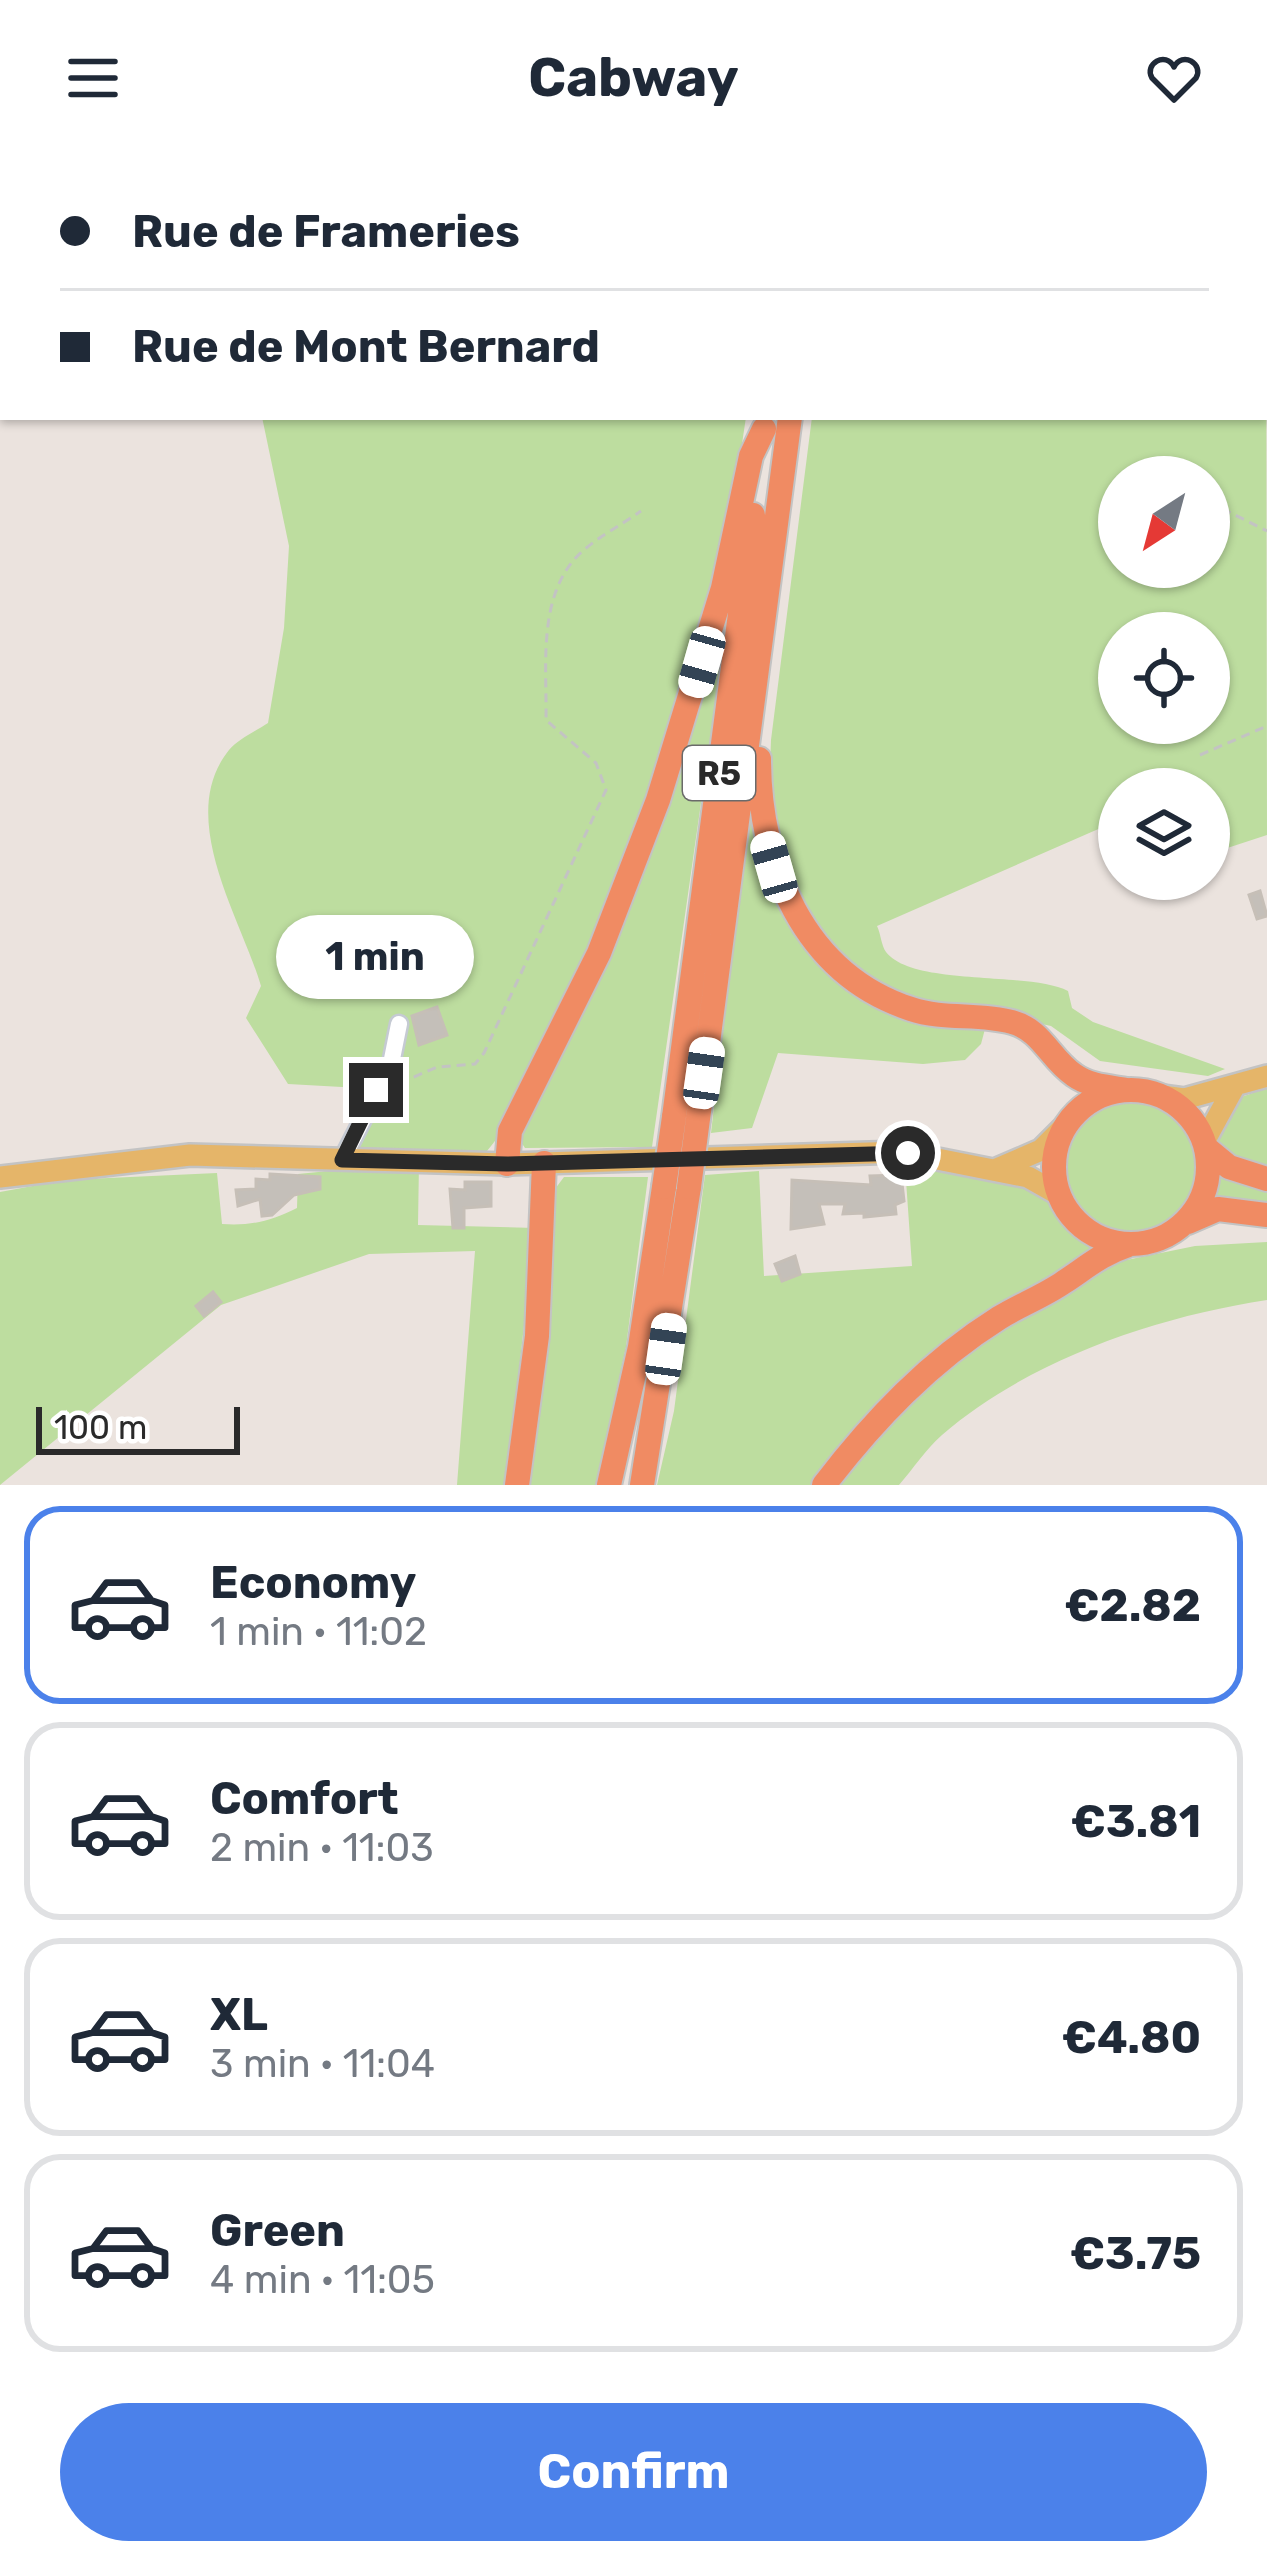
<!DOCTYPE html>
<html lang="en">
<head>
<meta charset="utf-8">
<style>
  :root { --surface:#fff; --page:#f6f6f7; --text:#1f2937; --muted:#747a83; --line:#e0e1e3; --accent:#4b81ea }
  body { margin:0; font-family:Rubik,sans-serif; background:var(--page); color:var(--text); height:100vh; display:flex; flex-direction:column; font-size:45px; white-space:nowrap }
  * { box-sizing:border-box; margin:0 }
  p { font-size:39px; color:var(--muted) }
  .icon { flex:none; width:66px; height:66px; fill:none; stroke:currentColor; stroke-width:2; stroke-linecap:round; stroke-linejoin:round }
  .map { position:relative; height:1329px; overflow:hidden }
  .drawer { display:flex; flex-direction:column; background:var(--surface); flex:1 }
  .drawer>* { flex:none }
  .banner { position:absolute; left:0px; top:0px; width:1269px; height:264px; box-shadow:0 3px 9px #0004; display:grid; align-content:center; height:264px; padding:0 60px; background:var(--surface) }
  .needle { width:78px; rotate:216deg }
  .tools { position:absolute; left:1098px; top:300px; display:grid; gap:24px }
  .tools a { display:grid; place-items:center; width:132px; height:132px; border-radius:50%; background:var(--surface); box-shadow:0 3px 9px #0004; font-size:60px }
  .scale { position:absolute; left:36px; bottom:30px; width:204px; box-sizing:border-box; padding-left:12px; border:6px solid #2a2a2a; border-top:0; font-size:33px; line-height:42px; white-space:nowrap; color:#2a2a2a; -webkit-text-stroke:9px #fff; paint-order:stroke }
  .end { position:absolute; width:54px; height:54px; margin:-27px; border:15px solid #2a2a2a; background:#fff; box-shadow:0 0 0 6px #fff }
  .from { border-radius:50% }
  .bubble { position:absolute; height:84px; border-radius:42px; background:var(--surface); box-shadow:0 3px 9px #0004; font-size:39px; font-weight:700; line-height:84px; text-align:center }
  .car { position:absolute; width:36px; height:72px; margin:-36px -18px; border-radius:15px; box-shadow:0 0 9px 3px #0007; background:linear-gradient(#fff 24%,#345 0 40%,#fff 0 76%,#345 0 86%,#fff 0) }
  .banner b { display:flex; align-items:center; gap:42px; height:114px; font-size:45px }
  .banner b+b { border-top:3px solid var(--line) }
  .banner i { width:30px; height:30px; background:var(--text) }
  ul { padding:21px 0 0; list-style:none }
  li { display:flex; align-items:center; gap:36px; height:198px; margin:0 24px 18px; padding:0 36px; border:6px solid var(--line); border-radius:36px }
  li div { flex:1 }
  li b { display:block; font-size:45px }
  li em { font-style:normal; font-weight:700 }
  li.selected { border-color:var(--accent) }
  li>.icon { width:108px; height:108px; stroke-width:1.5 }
  .cta { display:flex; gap:24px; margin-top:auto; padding:24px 60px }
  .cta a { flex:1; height:138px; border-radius:72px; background:var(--accent); color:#fff; font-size:48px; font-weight:700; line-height:138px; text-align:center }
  header { display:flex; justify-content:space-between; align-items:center; height:156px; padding:0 60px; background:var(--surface); font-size:54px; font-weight:700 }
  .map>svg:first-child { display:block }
  .green { fill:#bddd9f; fill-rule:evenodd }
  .building { fill:#c4bfb9; stroke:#c6bfb7; stroke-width:3 }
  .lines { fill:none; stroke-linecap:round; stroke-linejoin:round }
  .minor-casing { stroke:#c5cad3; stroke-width:21 }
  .major-casing { stroke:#c3c3c3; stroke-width:26 }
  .highway-casing { stroke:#c3c3c3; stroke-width:28 }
  .path { stroke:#c3c3c3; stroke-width:3; stroke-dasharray:9 6; stroke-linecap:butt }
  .minor { stroke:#fff; stroke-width:16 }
  .major { stroke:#e5b569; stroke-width:21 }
  .highway { stroke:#f08b63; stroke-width:24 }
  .highway-bridge-casing { stroke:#c3c3c3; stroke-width:28; stroke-linecap:butt }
  .highway-bridge { stroke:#f08b63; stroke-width:24 }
  .route { stroke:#2a2a2a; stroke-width:15 }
  .labels { text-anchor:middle; stroke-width:9; stroke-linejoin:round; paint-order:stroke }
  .shield { fill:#fff; stroke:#6a6a6a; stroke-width:3 }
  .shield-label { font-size:33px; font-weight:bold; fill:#2a2a2a }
</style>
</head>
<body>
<header><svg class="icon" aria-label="menu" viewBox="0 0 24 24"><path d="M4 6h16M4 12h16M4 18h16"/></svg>Cabway<svg class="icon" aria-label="heart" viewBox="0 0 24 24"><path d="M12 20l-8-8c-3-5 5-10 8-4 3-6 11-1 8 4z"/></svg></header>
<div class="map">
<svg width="1267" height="1329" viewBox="0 0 1267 1329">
  <rect width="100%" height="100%" fill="#ebe3de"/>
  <path class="green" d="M0 0 220 3H3L0 257Z
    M964 0H1247L1248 3H954Z
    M1266 45 1267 679 1209 698V633H1119V664L877 770C881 778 881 789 886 796 913 831 1030 815 1068 835L1072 852 1093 866 1225 913 1208 920 1100 905 1051 870 905 839 849 807 812 767 776 686 769 635 771 584 812 261H1266ZM1119 321H1209V411H1119ZM1119 477H1209V567H1119Z
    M262 261H746C717 467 646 671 559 858 538 903 520 957 487 995H353L378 933 288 928 246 862 261 830C241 762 175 661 229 594 238 583 256 575 268 567L284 472 289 390Z
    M732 429 652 991 525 992 519 983Z
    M756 659 827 807 985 873 981 888 965 904 923 908 778 897 752 972 711 977 747 660Z
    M1267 932V1014L1226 996 1216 984 1230 945Z
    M1063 1011a66 66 0 1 1 132 0a66 66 0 1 1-132 0Z
    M419 1006 418 1069 535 1072 506 1329H457L475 1095 369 1098 221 1149 0 1329V1036L65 1024 217 1017 222 1068C251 1070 271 1065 297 1052L298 1018Z
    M912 1008 1035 1029 1067 1067 1097 1089 1067 1115 1015 1142 814 1329H657L674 1255 705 1019 759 1015 764 1120 912 1110 905 1010Z
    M1220 1017 1267 1033V1048H1212Z
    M564 1021H648L626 1191 596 1329H524L552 1037Z
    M1267 1086V1144C1155 1161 1029 1204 942 1279 926 1293 913 1313 899 1329H837L925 1232 996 1175 1097 1110 1195 1090Z"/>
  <path class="building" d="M1260 735 1267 760 1257 763 1249 739Z
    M437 851 447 879 419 889 412 860Z
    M270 1018 320 1021V1033L294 1039 272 1059 262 1060 260 1043 238 1050 236 1034 256 1033V1023L270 1024Z
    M901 1019 904 1045 895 1049 896 1058 864 1061V1057L843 1058 845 1048H819L824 1068 791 1073 792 1024 871 1029 870 1020Z
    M465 1026H491V1050L464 1052V1072H453L450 1033 465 1034Z
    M795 1100 800 1118 782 1125 775 1108Z
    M213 1136 221 1146 204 1160 196 1150Z"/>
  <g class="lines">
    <defs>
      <path id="minor" d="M342 1004 391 908 399 868"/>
      <path id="major" d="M1162 940 1184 943 1267 920
        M1204 986 1233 933
        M997 1013 1041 994 1066 969
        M0 1021 190 999 507 1008 902 996 1028 1021 1058 1038"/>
      <path id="highway" d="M794 3V0
        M818 3 819 0
        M759 603C759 707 803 818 911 853 944 864 979 857 1012 866 1042 874 1050 903 1074 919 1089 930 1109 931 1127 934
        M1054 1011a77 77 0 1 1 154 0a77 77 0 1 1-154 0Z
        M674 961 753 359
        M698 963 790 261
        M1206 992 1229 1011 1267 1023
        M507 1008 510 975 599 797 658 644 723 432 751 300 764 273
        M1188 1066 1218 1053 1267 1059
        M517 1329 537 1180 544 1007
        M609 1329 640 1191 664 1031
        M642 1329 689 1031
        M824 1329C874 1264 929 1206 999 1162 1020 1149 1044 1140 1064 1126 1087 1111 1101 1098 1128 1089"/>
    </defs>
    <use href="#minor" class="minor-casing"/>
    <use href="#major" class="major-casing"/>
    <use href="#highway" class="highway-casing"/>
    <path class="path" d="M94 0V3
      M170 0 171 3
      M1190 0 1195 3
      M1093 3 1099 0
      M0 82 3 86
      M1266 132 1267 133
      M0 192H3
      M0 243 3 242
      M1209 346 1267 375
      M1200 599 1267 570
      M400 927 437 911 475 908 484 897 606 634 596 607 546 564C547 514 538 449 572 406 589 385 619 371 641 355"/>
    <use href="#minor" class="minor"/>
    <use href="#major" class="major"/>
    <use href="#highway" class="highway"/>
    <defs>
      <path id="highway-bridge" d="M664 1031 674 961
        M689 1031 698 963"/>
    </defs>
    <use href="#highway-bridge" class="highway-bridge-casing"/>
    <use href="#highway-bridge" class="highway-bridge"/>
  </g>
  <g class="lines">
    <path class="route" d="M376 934 342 1004 507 1008 908 997"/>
  </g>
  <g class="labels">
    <rect class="shield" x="683" y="590" width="72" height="54" rx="9"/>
    <g class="shield-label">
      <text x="719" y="629">R5</text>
    </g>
  </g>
</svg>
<div class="tools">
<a><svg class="needle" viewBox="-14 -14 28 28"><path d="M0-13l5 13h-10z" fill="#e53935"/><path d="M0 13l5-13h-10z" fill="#747a83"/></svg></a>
<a><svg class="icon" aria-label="locate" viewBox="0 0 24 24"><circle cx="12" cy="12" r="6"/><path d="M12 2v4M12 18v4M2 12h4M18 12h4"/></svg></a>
<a><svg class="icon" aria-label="layers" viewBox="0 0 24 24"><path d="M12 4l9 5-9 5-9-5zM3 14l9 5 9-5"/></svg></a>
</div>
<div class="scale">100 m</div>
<i class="end from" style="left:908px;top:997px"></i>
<i class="end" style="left:376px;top:934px"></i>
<div class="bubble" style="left:276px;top:759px;width:198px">1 min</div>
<i class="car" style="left:702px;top:506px;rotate:196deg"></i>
<i class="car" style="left:774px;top:711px;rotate:344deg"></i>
<i class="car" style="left:704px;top:917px;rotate:8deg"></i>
<i class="car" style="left:666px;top:1193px;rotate:8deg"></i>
<div class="banner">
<b><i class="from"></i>Rue de Frameries</b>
<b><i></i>Rue de Mont Bernard</b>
</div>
</div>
<section class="drawer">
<ul>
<li class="selected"><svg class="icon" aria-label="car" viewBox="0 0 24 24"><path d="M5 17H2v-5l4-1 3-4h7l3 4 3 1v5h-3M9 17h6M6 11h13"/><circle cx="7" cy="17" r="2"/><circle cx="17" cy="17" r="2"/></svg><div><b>Economy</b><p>1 min · 11:02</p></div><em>€2.82</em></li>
<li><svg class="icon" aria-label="car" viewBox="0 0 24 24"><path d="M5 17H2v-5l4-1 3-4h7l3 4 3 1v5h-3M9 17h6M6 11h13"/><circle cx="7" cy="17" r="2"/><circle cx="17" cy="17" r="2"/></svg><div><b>Comfort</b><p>2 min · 11:03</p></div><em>€3.81</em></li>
<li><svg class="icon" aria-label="car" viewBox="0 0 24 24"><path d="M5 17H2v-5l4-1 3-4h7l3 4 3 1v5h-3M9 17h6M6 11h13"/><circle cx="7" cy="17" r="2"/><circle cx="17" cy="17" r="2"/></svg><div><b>XL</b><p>3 min · 11:04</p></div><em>€4.80</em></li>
<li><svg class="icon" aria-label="car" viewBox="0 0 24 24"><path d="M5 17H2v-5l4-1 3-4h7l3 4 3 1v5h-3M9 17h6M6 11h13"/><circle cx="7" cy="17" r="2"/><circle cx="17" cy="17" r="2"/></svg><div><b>Green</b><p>4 min · 11:05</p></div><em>€3.75</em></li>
</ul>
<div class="cta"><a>Confirm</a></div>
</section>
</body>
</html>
